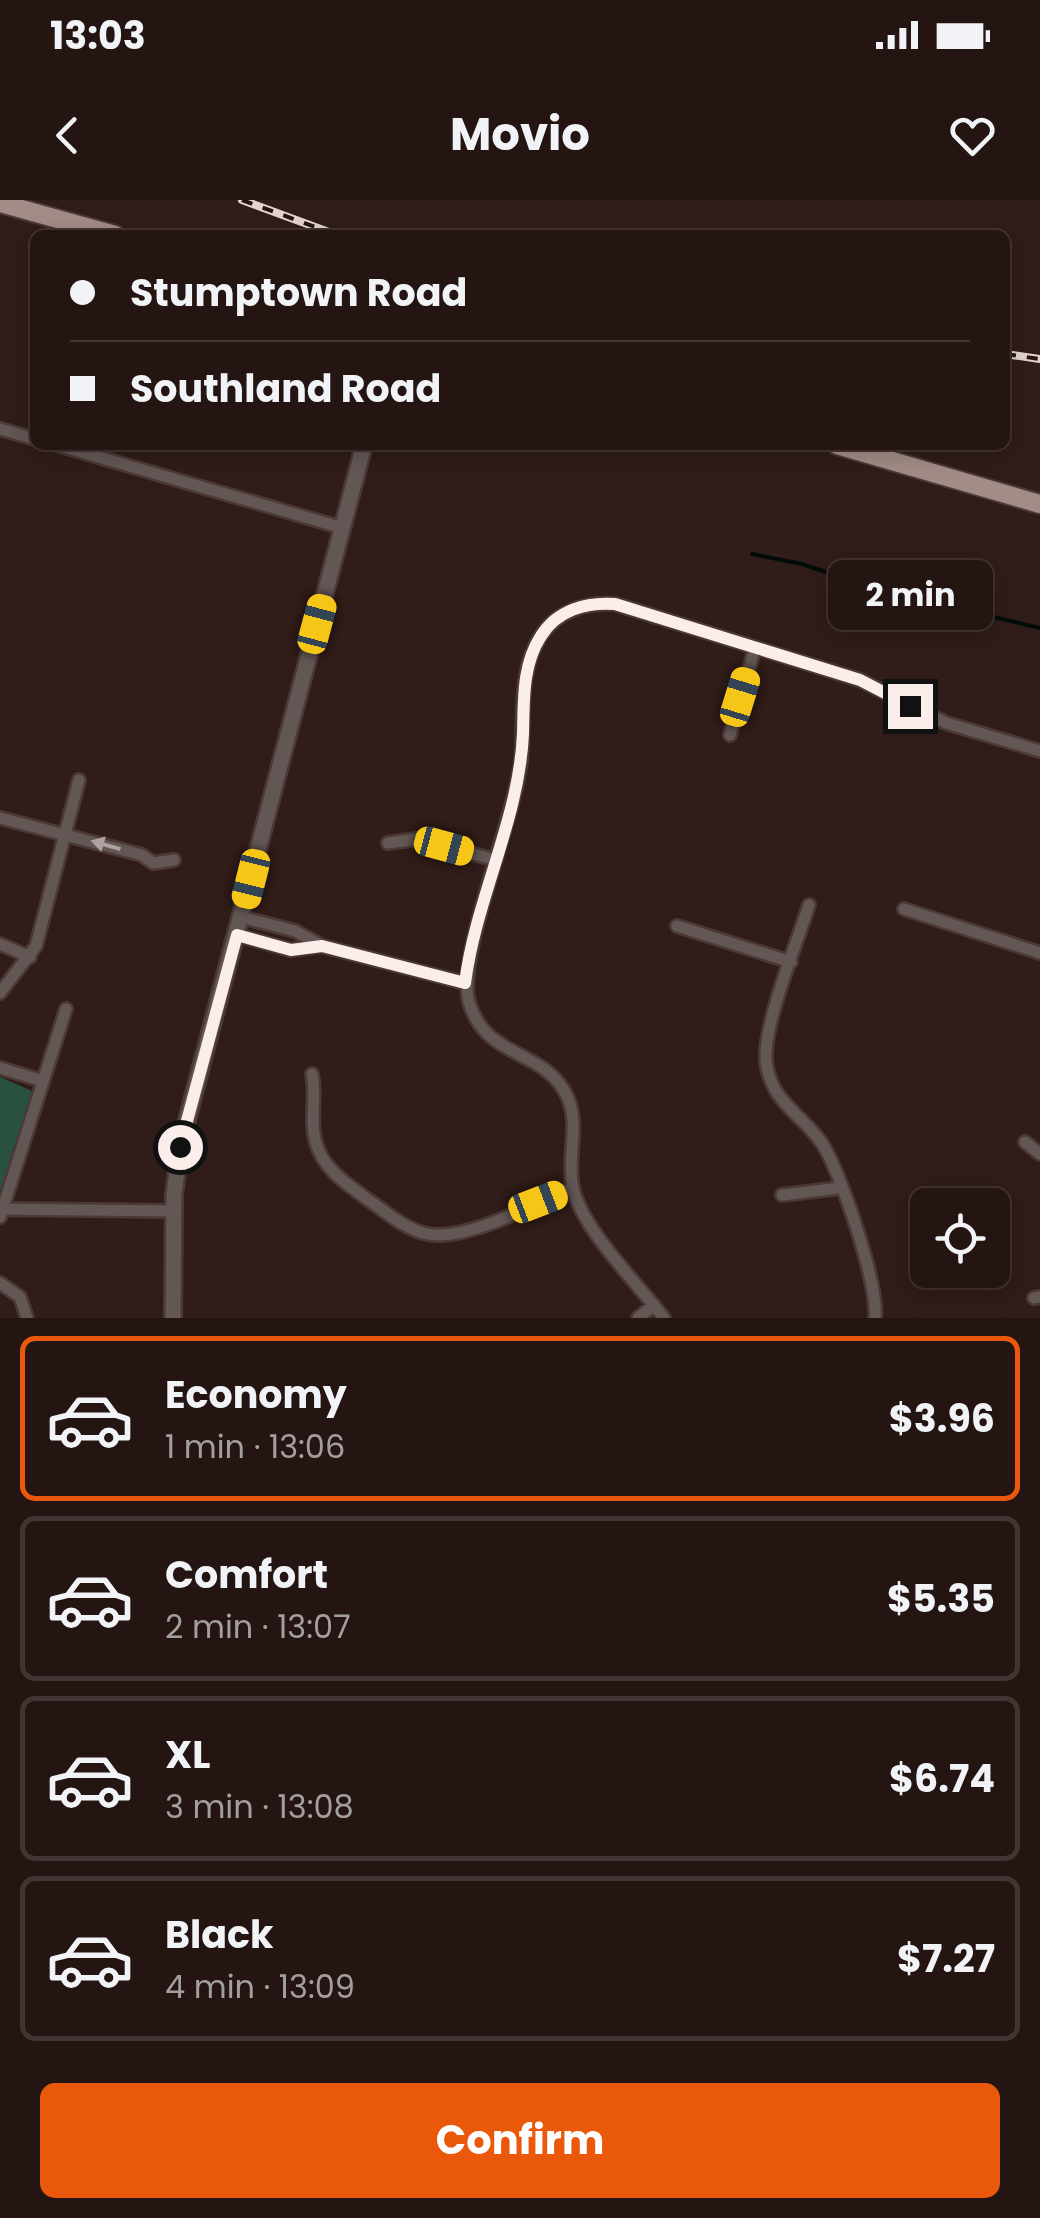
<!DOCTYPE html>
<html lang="en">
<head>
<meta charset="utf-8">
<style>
  :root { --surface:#241512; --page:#302220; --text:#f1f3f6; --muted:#a39f9f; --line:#413432; --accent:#ea580c }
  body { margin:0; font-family:Poppins,sans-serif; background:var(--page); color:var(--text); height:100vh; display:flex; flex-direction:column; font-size:38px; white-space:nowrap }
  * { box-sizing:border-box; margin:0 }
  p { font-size:32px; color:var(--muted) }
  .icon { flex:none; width:55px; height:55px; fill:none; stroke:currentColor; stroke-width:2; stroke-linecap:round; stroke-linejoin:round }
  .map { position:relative; height:1118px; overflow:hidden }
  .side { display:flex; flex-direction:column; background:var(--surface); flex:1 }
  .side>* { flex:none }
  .top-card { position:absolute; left:30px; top:30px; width:980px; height:220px; border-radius:15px; box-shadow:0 5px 25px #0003,0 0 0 2px var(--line); display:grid; align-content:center; height:220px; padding:0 40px; background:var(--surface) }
  .fabs { position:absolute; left:910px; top:988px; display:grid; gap:20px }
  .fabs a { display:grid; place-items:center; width:100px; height:100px; border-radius:15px; background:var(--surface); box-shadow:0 5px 25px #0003,0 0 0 2px var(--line); font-size:50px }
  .end { position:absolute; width:45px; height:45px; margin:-22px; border:12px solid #fbedea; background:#111; box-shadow:0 0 0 5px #111 }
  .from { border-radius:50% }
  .bubble { position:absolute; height:70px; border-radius:15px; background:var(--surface); box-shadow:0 5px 25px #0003,0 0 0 2px var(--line); font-size:32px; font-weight:700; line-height:70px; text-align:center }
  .car { position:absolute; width:30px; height:60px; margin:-30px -15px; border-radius:12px; box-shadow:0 0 8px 2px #0007; background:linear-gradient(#f5c518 24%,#345 0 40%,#f5c518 0 76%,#345 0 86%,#f5c518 0) }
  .top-card b { display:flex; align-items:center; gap:35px; height:95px; font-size:38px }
  .top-card b+b { border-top:2px solid var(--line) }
  .top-card i { width:25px; height:25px; background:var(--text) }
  ul { padding:18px 0 0; list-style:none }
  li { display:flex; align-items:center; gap:30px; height:165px; margin:0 20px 15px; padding:0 20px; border:5px solid var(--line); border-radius:15px }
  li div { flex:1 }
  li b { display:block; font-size:38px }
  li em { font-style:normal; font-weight:700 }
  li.current { border-color:var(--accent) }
  li>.icon { width:90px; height:90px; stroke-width:1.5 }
  .primary-button { display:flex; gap:20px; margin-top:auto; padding:20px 40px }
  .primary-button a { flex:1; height:115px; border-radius:15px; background:var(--accent); color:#fff; font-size:40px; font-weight:700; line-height:115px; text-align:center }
  .status { display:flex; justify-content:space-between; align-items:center; height:70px; padding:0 50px; background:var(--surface); direction:ltr }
  .status svg { height:28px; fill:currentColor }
  header { display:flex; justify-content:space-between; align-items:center; height:130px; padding:0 40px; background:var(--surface); font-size:45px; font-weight:700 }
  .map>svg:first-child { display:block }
  .green { fill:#28523e }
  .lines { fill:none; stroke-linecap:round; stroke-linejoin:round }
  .stream { stroke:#000d06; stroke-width:4 }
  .minor-casing { stroke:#4c3935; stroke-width:16 }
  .tertiary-casing { stroke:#4c3935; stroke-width:20 }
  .primary-casing { stroke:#4c3935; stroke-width:22 }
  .minor { stroke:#625755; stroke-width:11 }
  .tertiary { stroke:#625755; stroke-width:15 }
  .primary { stroke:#a28c87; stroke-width:18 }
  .rail-casing { stroke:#e3d4d1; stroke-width:8 }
  .rail { stroke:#26130f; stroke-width:4; stroke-dasharray:11; stroke-linecap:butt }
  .oneway { fill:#aea2a0 }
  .route { stroke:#fbedea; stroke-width:12 }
</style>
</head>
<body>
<div class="status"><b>13:03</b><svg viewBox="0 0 49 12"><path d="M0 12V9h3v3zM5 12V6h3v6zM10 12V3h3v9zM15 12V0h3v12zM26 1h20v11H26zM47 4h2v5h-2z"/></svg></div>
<header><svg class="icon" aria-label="back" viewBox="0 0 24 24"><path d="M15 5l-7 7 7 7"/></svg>Movio<svg class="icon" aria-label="heart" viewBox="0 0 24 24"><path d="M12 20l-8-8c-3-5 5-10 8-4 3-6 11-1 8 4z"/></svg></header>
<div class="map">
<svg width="1040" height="1118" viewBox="0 0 1040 1118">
  <rect width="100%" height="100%" fill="#301c18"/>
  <path class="green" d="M0 877 32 891 0 992Z"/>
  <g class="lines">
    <path class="stream" d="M752 354 802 364 962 417H994L1040 428"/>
    <defs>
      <path id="minor" d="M0 229 35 239
        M57 245 343 328
        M730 535 755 448
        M0 618 142 655 153 663 174 660
        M388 643 417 639 496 660
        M809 705C797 743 763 825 766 861 771 903 800 912 821 942 840 969 879 1086 875 1118
        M904 709 1040 753
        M241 717 295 731 322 746 465 783
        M677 726 791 762
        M237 735 291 750 320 746
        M0 744 30 757
        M0 793 36 746 79 580
        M0 868 43 881
        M312 874C317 897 309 920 316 943 324 970 346 983 367 999 385 1011 404 1029 427 1034 466 1042 536 1003 573 988
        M1025 942 1040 954
        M782 995 840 988
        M0 1009 174 1011
        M0 1017 66 809
        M0 1083 20 1097 27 1118
        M1034 1098 1040 1097
        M638 1118 654 1105
        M664 1118C638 1084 582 1029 573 988 566 956 582 922 565 892 540 848 486 859 469 802 456 757 515 617 521 560 525 519 517 470 542 434 559 410 587 402 615 404L860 480 946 523 1040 551"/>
      <path id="tertiary" d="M173 1118 174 995 180 947 364 245"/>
      <path id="primary" d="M0 3 115 35
        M837 245 1040 304"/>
    </defs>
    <use href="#minor" class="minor-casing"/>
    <use href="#tertiary" class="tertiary-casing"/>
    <use href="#primary" class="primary-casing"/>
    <use href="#minor" class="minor"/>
    <use href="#tertiary" class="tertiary"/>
    <use href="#primary" class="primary"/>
    <defs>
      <path id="rail" d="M242 0 337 35
        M1005 154 1040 159"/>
    </defs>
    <use href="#rail" class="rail-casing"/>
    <use href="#rail" class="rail"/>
  </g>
  <defs><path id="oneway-solid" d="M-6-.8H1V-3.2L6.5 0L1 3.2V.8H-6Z" transform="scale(2.5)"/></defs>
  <use class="oneway" href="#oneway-solid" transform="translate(106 645) rotate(-164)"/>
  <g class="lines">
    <path class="route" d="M180 947 237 735 291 750 322 746 465 783C476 698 519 620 523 534 524 501 522 465 541 436 557 410 586 402 615 404L860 480 910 506"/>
  </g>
</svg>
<div class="fabs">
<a><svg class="icon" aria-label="locate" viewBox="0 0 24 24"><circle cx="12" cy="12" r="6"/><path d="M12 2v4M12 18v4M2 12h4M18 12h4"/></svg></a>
</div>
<i class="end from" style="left:180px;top:947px"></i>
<i class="end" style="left:910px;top:506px"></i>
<div class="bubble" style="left:828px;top:360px;width:165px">2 min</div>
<i class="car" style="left:317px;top:424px;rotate:15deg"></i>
<i class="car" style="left:740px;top:497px;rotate:17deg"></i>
<i class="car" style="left:444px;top:646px;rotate:105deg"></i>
<i class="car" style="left:251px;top:679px;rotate:194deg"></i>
<i class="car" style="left:538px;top:1002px;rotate:69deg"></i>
<div class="top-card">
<b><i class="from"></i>Stumptown Road</b>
<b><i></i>Southland Road</b>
</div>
</div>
<section class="side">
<ul>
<li class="current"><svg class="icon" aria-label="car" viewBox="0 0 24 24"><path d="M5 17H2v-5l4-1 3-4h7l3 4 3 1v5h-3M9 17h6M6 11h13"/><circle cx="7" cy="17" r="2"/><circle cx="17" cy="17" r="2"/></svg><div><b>Economy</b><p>1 min · 13:06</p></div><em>$3.96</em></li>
<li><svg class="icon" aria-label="car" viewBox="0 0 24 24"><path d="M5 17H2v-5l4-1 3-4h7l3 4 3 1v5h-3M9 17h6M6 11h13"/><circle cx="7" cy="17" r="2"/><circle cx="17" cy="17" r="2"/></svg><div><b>Comfort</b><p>2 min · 13:07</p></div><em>$5.35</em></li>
<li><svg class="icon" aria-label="car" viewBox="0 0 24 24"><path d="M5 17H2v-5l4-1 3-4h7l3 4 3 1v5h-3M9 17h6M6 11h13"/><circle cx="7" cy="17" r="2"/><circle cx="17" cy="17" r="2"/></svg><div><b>XL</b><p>3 min · 13:08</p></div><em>$6.74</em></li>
<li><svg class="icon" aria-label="car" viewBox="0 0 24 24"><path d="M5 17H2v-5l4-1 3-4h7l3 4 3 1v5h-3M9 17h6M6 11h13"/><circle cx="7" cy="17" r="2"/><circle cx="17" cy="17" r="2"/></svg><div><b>Black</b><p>4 min · 13:09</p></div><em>$7.27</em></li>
</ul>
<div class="primary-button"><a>Confirm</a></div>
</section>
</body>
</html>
